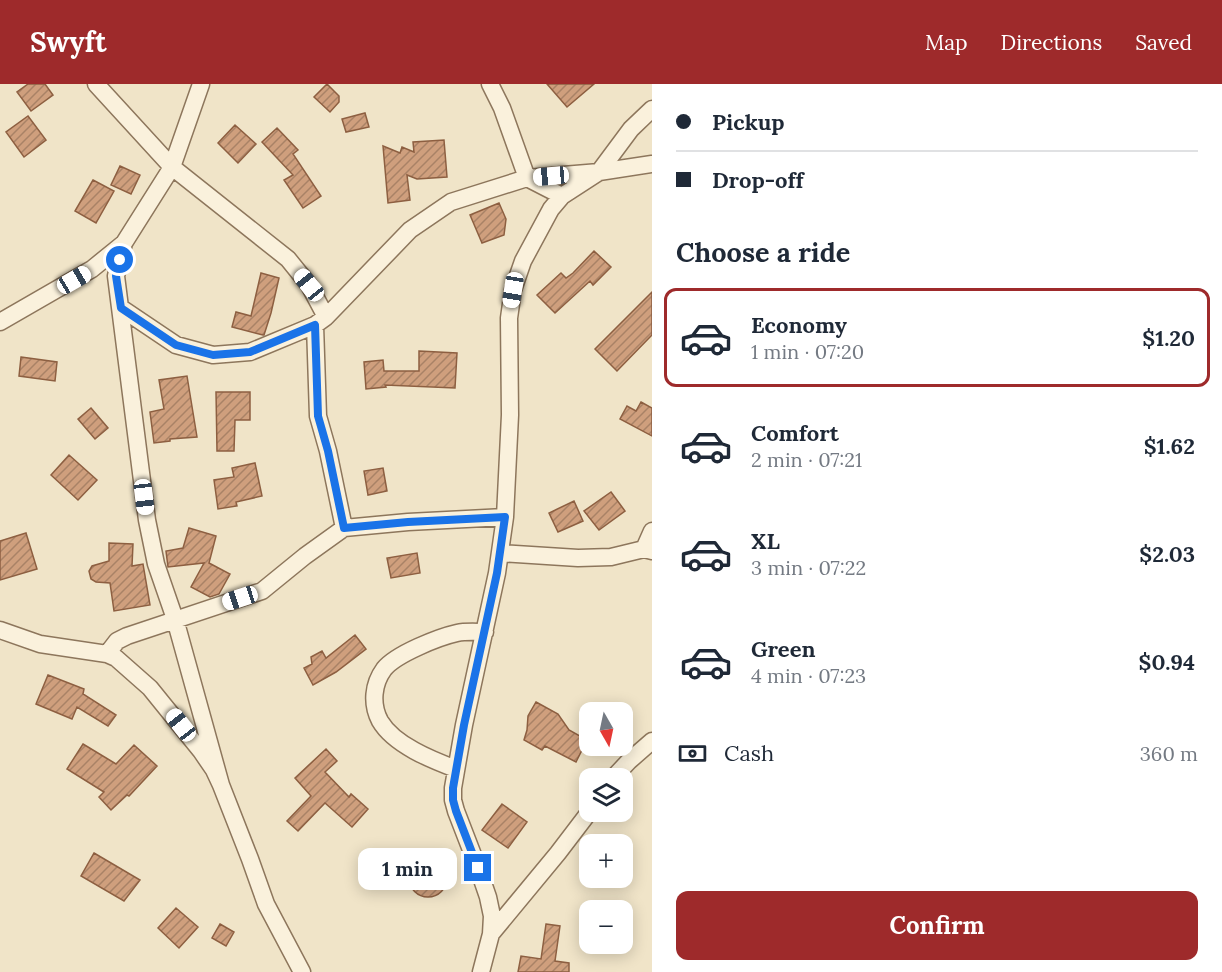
<!DOCTYPE html>
<html lang="en">
<head>
<meta charset="utf-8">
<style>
  :root { --surface:#fff; --page:#f2f2f3; --text:#1f2937; --muted:#747a83; --line:#e0e1e3; --accent:#9e2a2b }
  body { margin:0; font-family:Lora,serif; background:var(--page); color:var(--text); height:100vh; display:flex; flex-direction:column; font-size:22px; white-space:nowrap }
  * { box-sizing:border-box; margin:0 }
  p { font-size:20px; color:var(--muted) }
  .icon { flex:none; width:33px; height:33px; fill:none; stroke:currentColor; stroke-width:2; stroke-linecap:round; stroke-linejoin:round }
  .map { position:relative; flex:1; overflow:hidden }
  .sheet { display:flex; flex-direction:column; background:var(--surface); width:570px }
  .sheet>* { flex:none }
  .guide { display:grid; align-content:center; height:132px; padding:0 24px; background:var(--surface) }
  .needle { width:39px; rotate:171deg }
  .controls { position:absolute; left:579px; top:618px; display:grid; gap:12px }
  .controls a { display:grid; place-items:center; width:54px; height:54px; border-radius:12px; background:var(--surface); box-shadow:0 3px 15px #0003; font-size:30px }
  .end { position:absolute; width:27px; height:27px; margin:-14px; border:8px solid #1a73e8; background:#fff; box-shadow:0 0 0 3px #fff }
  .from { border-radius:50% }
  .bubble { position:absolute; height:42px; border-radius:12px; background:var(--surface); box-shadow:0 3px 15px #0003; font-size:20px; font-weight:800; line-height:42px; text-align:center }
  .car { position:absolute; width:18px; height:36px; margin:-18px -9px; border-radius:8px; box-shadow:0 0 4px 2px #0007; background:linear-gradient(#fff 24%,#345 0 40%,#fff 0 76%,#345 0 86%,#fff 0) }
  .guide b { display:flex; align-items:center; gap:21px; height:57px; font-size:22px }
  .guide b+b { border-top:2px solid var(--line) }
  .guide i { width:15px; height:15px; background:var(--text) }
  ul { padding:0; list-style:none }
  li { display:flex; align-items:center; gap:18px; height:99px; margin:0 12px 9px; padding:0 12px; border:3px solid transparent; border-radius:12px }
  li div { flex:1 }
  li b { display:block; font-size:22px }
  li em { font-style:normal; font-weight:800 }
  li.active { border-color:var(--accent) }
  li>.icon { width:54px; height:54px; stroke-width:1.5 }
  h2 { padding:0 24px; font-size:27px; line-height:72px }
  .pay { display:flex; align-items:center; gap:15px; height:66px; padding:0 24px; font-size:22px }
  .pay p { margin-inline-start:auto }
  .cta { display:flex; gap:12px; margin-top:auto; padding:12px 24px }
  .cta a { flex:1; height:69px; border-radius:12px; background:var(--accent); color:#fff; font-size:24px; font-weight:800; line-height:69px; text-align:center }
  header { display:flex; align-items:center; gap:36px; box-sizing:border-box; height:84px; padding:0 30px; background:var(--accent); color:#fff }
  header strong { font-size:28px }
  nav { display:flex; gap:33px; margin-inline-start:auto; font-size:21px }
  main { display:flex; flex:1; min-height:0 }
  .map>svg:first-child { display:block }
  .building { fill:url(#building-hatch); stroke:#8d5f41; stroke-width:1.5 }
  .lines { fill:none; stroke-linecap:round; stroke-linejoin:round }
  .street-casing { stroke:#8d765c; stroke-width:19 }
  .street { stroke:#faf1dc; stroke-width:16 }
  .route { stroke:#1a73e8; stroke-width:8 }
</style>
</head>
<body>
<header>
<strong>Swyft</strong>
<nav><a>Map</a><a>Directions</a><a>Saved</a></nav>
</header>
<main>
<div class="map">
<svg width="652" height="888" viewBox="0 0 652 888">
  <defs>
    <pattern id="building-hatch" width="6" height="6" patternUnits="userSpaceOnUse" patternTransform="scale(1.5)"><rect width="6" height="6" fill="#cf9f7d"/><path d="M-1 1l2-2M0 6l6-6M5 7l2-2" fill="none" stroke="#a98266"/></pattern>
  </defs>
  <rect width="100%" height="100%" fill="#f0e4c8"/>
  <path class="building" d="M28 0H45L53 11 31 27 17 8Z
    M327 0 339 12V18L330 28 314 13Z
    M547 0H594L567 23Z
    M365 29 369 43 346 48 342 35Z
    M28 32 46 56 24 73 6 48Z
    M235 41 256 60 238 79 218 59Z
    M277 44 298 66 293 70 321 112 303 124 284 96 293 91 262 58Z
    M444 56 447 93 417 95 407 91 410 116 388 119 383 62 400 69 402 63 414 68 413 58Z
    M120 82 140 91 131 110 111 101Z
    M93 96 114 107 96 139 75 127Z
    M499 119 506 135 504 151 482 159 470 131Z
    M594 167 611 183 593 201 590 197 555 229 537 211 561 189 566 194 573 189Z
    M261 189 279 194 271 229 264 251H263L232 243 236 228 251 232Z
    M652 208V251L617 287 595 265Z
    M419 267 457 269 455 304 385 301 386 303 366 305 364 278 383 276 384 287H419Z
    M21 273 57 278 55 297 19 292Z
    M187 292 197 353 170 355V357L154 359 150 328 164 325 159 296Z
    M216 308H250V336H235L234 367H217Z
    M641 318 652 324V352L620 335 627 322 636 327Z
    M91 324 108 344 95 355 78 335Z
    M69 371 97 396 78 416 51 391Z
    M255 379 262 412 236 418 237 422 218 425 214 396 234 393 232 384Z
    M383 384 387 407 368 411 364 387Z
    M611 408 625 427 599 446 584 427Z
    M574 417 583 437 558 448 549 429Z
    M189 444 216 452 209 479 230 490 219 510 210 513 191 503 204 479 168 483 166 467 183 464Z
    M26 449 37 485 0 496V457Z
    M109 459 133 460 132 482 143 480 150 521 114 527 110 499 96 498 91 495 89 487 92 482 109 477Z
    M417 469 420 489 391 494 387 474Z
    M355 551 366 565 336 588 313 601 304 584 312 580 311 573 322 567 326 574Z
    M48 591 84 605 83 610 116 631 108 642 77 623 72 635 36 620Z
    M536 618 558 630 569 646 587 656 576 678 545 662 542 666 524 656 527 646 528 632Z
    M83 660 116 680 134 661 157 682 129 712 127 711 111 726 99 713 104 708 67 685Z
    M326 665 337 677 325 688 349 713 351 710 368 725 352 743 325 719 298 747 287 737 311 712 295 694Z
    M502 720 527 738 508 764 482 746Z
    M94 769 140 796 124 817 81 792Z
    M409 794a19 19 0 1 1 38 0a19 19 0 1 1-38 0Z
    M176 824 198 843 179 864 158 844Z
    M220 840 234 848 226 862 212 854Z
    M546 840 560 842 555 877 569 879V888H518L521 872 541 875Z"/>
  <g class="lines">
    <defs>
      <path id="street" d="M96 0 172 83 288 175 309 201 326 233
        M201 0 172 83 124 159 116 192 147 436 156 480 175 535 221 701
        M490 0 502 24 527 94 562 112
        M121 224 176 261 213 271 250 268 315 241 326 233 410 146 451 118 527 94 599 88 652 80
        M0 238 92 185 124 159
        M315 241 318 332 328 367 344 444 408 438 505 433
        M644 465 652 447
        M500 469 578 474 611 473 644 465 652 467
        M0 546 40 560 107 570 116 574 150 604 201 667 214 686 221 701 250 775 266 820 302 888
        M107 570 117 557 127 552 262 507 305 472 344 444
        M456 685C432 676 394 661 380 637 371 620 373 600 384 585 396 570 439 553 457 549 466 547 476 548 485 548
        M613 694 629 677 652 657
        M491 850 558 769 590 727
        M481 888 491 850 492 832 488 813 478 784 456 727 453 716V704L464 641 497 489 505 433 510 331 509 234 513 206 523 177 551 125 562 112 599 88 631 45 652 25"/>
    </defs>
    <use href="#street" class="street-casing"/>
    <use href="#street" class="street"/>
  </g>
  <g class="lines">
    <path class="route" d="M120 176 116 192 121 224 176 261 213 271 250 268 315 241 318 332 328 367 344 444 408 438 505 433 497 489 464 641 453 704V716L456 727 478 784"/>
  </g>
</svg>
<div class="controls">
<a><svg class="needle" viewBox="-14 -14 28 28"><path d="M0-13l5 13h-10z" fill="#e53935"/><path d="M0 13l5-13h-10z" fill="#747a83"/></svg></a>
<a><svg class="icon" aria-label="layers" viewBox="0 0 24 24"><path d="M12 4l9 5-9 5-9-5zM3 14l9 5 9-5"/></svg></a>
<a>+</a>
<a>−</a>
</div>
<i class="end from" style="left:120px;top:176px"></i>
<i class="end" style="left:478px;top:784px"></i>
<div class="bubble" style="left:358px;top:764px;width:99px">1 min</div>
<i class="car" style="left:551px;top:92px;rotate:265deg"></i>
<i class="car" style="left:74px;top:196px;rotate:60deg"></i>
<i class="car" style="left:309px;top:201px;rotate:321deg"></i>
<i class="car" style="left:513px;top:206px;rotate:189deg"></i>
<i class="car" style="left:144px;top:413px;rotate:173deg"></i>
<i class="car" style="left:240px;top:514px;rotate:252deg"></i>
<i class="car" style="left:181px;top:641px;rotate:322deg"></i>
</div>
<section class="sheet">
<div class="guide">
<b><i class="from"></i>Pickup</b>
<b><i></i>Drop-off</b>
</div>
<h2>Choose a ride</h2>
<ul>
<li class="active"><svg class="icon" aria-label="car" viewBox="0 0 24 24"><path d="M5 17H2v-5l4-1 3-4h7l3 4 3 1v5h-3M9 17h6M6 11h13"/><circle cx="7" cy="17" r="2"/><circle cx="17" cy="17" r="2"/></svg><div><b>Economy</b><p>1 min · 07:20</p></div><em>$1.20</em></li>
<li><svg class="icon" aria-label="car" viewBox="0 0 24 24"><path d="M5 17H2v-5l4-1 3-4h7l3 4 3 1v5h-3M9 17h6M6 11h13"/><circle cx="7" cy="17" r="2"/><circle cx="17" cy="17" r="2"/></svg><div><b>Comfort</b><p>2 min · 07:21</p></div><em>$1.62</em></li>
<li><svg class="icon" aria-label="car" viewBox="0 0 24 24"><path d="M5 17H2v-5l4-1 3-4h7l3 4 3 1v5h-3M9 17h6M6 11h13"/><circle cx="7" cy="17" r="2"/><circle cx="17" cy="17" r="2"/></svg><div><b>XL</b><p>3 min · 07:22</p></div><em>$2.03</em></li>
<li><svg class="icon" aria-label="car" viewBox="0 0 24 24"><path d="M5 17H2v-5l4-1 3-4h7l3 4 3 1v5h-3M9 17h6M6 11h13"/><circle cx="7" cy="17" r="2"/><circle cx="17" cy="17" r="2"/></svg><div><b>Green</b><p>4 min · 07:23</p></div><em>$0.94</em></li>
</ul>
<div class="pay"><svg class="icon" aria-label="cash" viewBox="0 0 24 24"><path d="M3 7h18v10H3z"/><circle cx="12" cy="12" r="2"/></svg>Cash<p>360 m</p></div>
<div class="cta"><a>Confirm</a></div>
</section>
</main>
</body>
</html>
